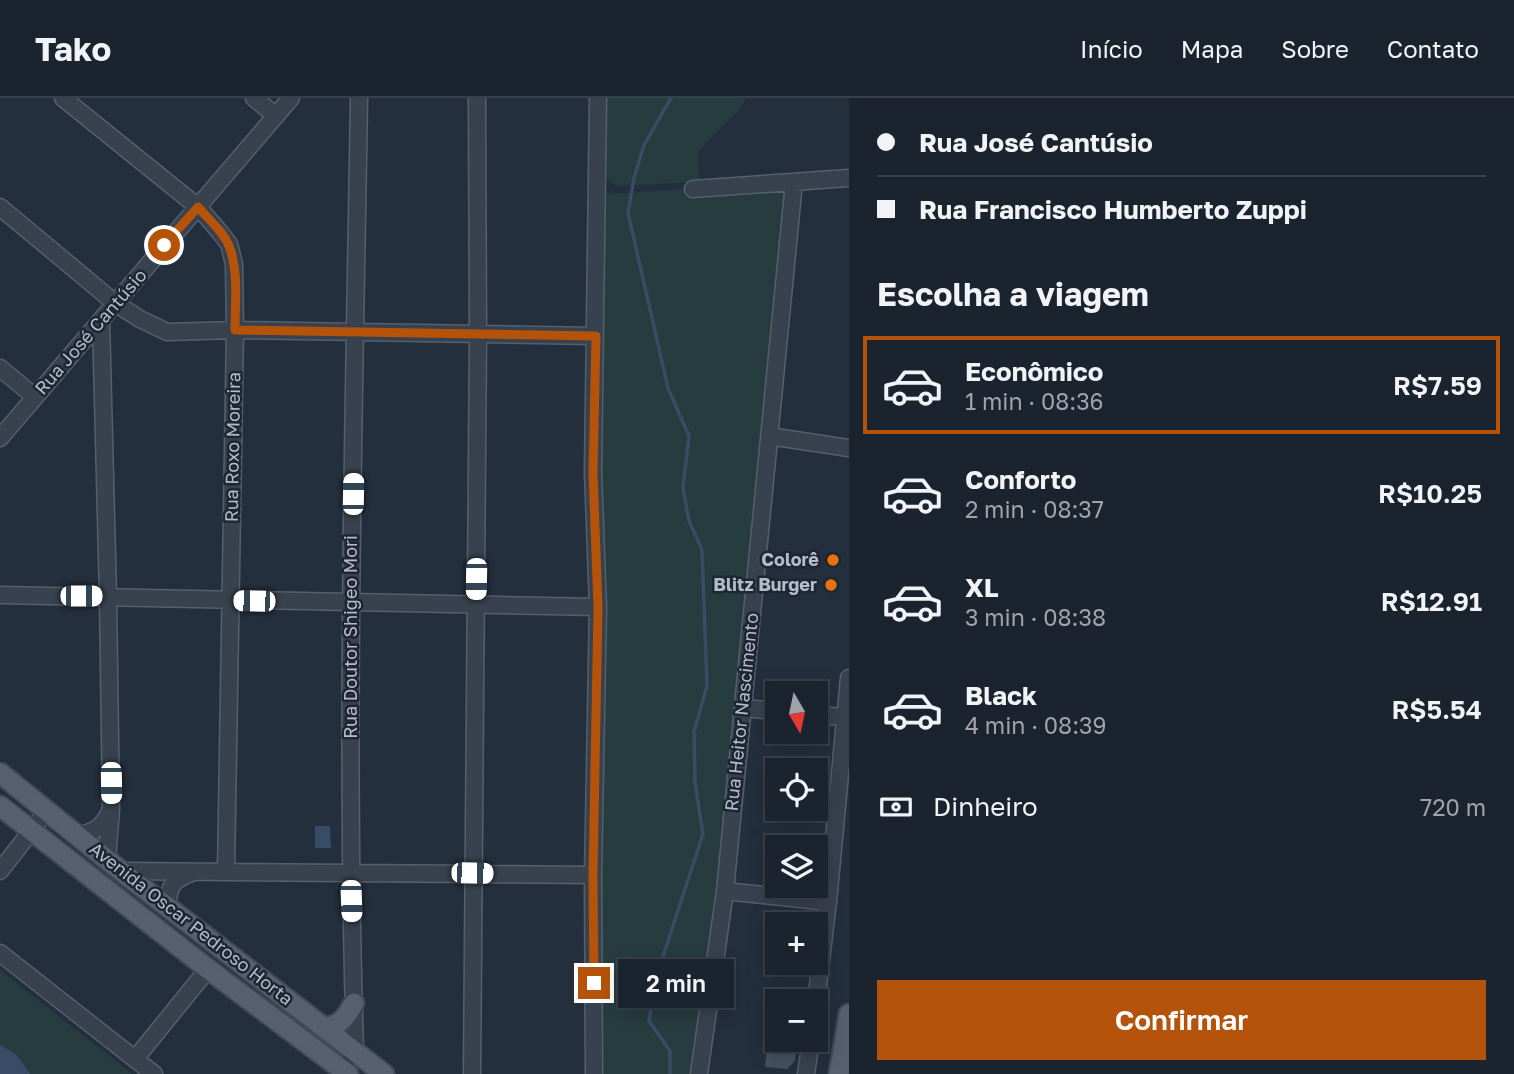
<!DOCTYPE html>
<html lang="pt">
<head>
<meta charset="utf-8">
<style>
  :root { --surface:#1b232e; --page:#282f3a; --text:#f1f3f6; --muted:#a0a4aa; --line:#39404a; --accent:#b45309 }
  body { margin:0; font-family:"Golos Text",sans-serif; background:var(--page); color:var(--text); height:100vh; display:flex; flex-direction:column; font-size:26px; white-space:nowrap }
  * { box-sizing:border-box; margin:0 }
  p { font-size:23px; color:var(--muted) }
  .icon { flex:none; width:38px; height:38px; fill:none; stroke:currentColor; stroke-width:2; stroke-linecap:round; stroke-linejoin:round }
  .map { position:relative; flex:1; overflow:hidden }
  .drawer { display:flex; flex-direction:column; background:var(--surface); width:665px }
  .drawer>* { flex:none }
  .guide { display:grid; align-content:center; height:154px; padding:0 28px; background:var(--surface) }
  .needle { width:46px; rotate:171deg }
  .fabs { position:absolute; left:765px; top:583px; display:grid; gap:14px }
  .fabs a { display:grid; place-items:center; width:63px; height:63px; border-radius:0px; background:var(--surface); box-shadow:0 4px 18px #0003,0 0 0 2px var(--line); font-size:35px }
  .end { position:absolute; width:32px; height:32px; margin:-16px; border:9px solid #b45309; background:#fff; box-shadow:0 0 0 4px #fff }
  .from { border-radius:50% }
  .bubble { position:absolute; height:49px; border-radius:0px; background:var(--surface); box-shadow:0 4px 18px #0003,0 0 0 2px var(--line); font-size:23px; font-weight:600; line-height:49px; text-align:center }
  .car { position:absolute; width:21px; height:42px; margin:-21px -10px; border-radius:9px; box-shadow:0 0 5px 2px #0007; background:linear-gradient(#fff 24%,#345 0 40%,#fff 0 76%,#345 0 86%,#fff 0) }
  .guide b { display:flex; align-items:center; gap:24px; height:66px; font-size:26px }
  .guide b+b { border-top:2px solid var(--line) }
  .guide i { width:18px; height:18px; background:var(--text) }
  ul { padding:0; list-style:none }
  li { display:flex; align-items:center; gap:21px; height:98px; margin:0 14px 10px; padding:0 14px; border:4px solid transparent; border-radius:0px }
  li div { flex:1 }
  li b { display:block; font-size:26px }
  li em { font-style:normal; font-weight:600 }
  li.current { border-color:var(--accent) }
  li>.icon { width:63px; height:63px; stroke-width:1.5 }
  h2 { padding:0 28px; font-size:32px; line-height:84px }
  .pay { display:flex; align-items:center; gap:18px; height:77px; padding:0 28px; font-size:26px }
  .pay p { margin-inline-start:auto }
  .action { display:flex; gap:14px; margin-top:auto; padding:14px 28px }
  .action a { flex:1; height:80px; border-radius:0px; background:var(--accent); color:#fff; font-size:28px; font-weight:600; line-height:80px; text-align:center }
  header { display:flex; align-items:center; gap:42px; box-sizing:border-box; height:98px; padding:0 35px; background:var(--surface); border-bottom:2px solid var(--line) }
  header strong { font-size:33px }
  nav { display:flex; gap:38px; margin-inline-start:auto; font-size:24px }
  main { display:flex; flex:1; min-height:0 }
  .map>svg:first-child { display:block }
  .green { fill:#263c3f }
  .water { fill:#394c67 }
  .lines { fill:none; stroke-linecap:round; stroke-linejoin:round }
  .stream { stroke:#394c67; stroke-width:3.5 }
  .building { fill:#455162 }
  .minor-casing { stroke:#565f6c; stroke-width:19 }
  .major-casing { stroke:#414a57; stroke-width:23 }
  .minor { stroke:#38414e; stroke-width:16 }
  .major { stroke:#56606e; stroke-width:19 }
  .route { stroke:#b45309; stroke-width:9 }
  .food-dot { fill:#e8710a; stroke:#1d2633; stroke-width:2.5 }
  .labels { text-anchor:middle; stroke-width:5; stroke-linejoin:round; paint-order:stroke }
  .street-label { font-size:18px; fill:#b4bcc9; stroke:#1d2633 }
  .poi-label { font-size:18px; font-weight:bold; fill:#b4bcc9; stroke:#1d2633; text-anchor:end }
</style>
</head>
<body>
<header>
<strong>Tako</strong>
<nav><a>Início</a><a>Mapa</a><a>Sobre</a><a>Contato</a></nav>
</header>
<main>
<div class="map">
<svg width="849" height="976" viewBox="0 0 849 976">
  <rect width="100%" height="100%" fill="#242f3e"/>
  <path class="green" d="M604 0H746L740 11 698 53 699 84 616 88 604 77Z
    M794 84 699 976H596L597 97Z
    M0 872 132 976H0Z"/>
  <path class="water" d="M315 728H330L331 750H315Z
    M0 947 17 957 30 976H0Z"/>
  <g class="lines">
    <path class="stream" d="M670 976V953L649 923 656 880 703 736 695 685 694 634 707 588 702 452 689 423 683 389 689 338 668 290 628 115 634 80 644 47 671 0"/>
  </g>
  <path class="building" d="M771 912H777V942H797L795 963 787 971 765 969Z"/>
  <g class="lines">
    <defs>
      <path id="minor" d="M63 0 198 109 219 133 229 146 234 166 235 232 226 774
        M254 0 276 18
        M693 91 849 80
        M0 109 115 205 140 221 167 234 235 232 595 238
        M101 222 108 498 111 711 107 761
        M0 270 35 299
        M769 338 849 350
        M0 340 291 0
        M0 497 598 509
        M743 610 777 613
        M816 617 845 619
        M78 738C94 734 103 729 110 713
        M0 773 47 713
        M121 773 593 777
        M725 793 828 804
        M168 809C168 789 172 782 191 775
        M0 855 154 976
        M816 904 828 804 849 580
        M351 959 355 952C345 635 354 317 359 0
        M135 961 208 871
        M472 976 478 238 477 0
        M594 976 593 777 598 509 593 374 598 0
        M699 976 725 793 794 84
        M806 976 811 942"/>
      <path id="major" d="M0 675 121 773 384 976
        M0 708 208 871 348 976
        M326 930C341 926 346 920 354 905
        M839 976 849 916"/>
    </defs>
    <use href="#minor" class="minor-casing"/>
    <use href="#major" class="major-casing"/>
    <use href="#minor" class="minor"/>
    <use href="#major" class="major"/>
  </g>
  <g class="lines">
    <path class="route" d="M164 147 198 109C208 121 223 133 229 148 239 173 235 205 235 232L596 238 593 374 598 509 593 778 594 885"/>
  </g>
  <g class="food-dot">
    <circle cx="833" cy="462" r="7"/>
    <circle cx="831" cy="487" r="7"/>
  </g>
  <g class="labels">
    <g class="street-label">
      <text transform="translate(91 234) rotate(-49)" y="6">Rua José Cantúsio</text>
      <text transform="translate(233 349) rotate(-89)" y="6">Rua Roxo Moreira</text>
      <text transform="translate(351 539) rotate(-90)" y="6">Rua Doutor Shigeo Mori</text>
      <text transform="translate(742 614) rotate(-84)" y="6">Rua Heitor Nascimento</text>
      <text transform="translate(191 826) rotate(38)" y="6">Avenida Oscar Pedroso Horta</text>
    </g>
    <g class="poi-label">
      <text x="819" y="468">Colorê</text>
      <text x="817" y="493">Blitz Burger</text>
    </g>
  </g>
</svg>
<div class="fabs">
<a><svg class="needle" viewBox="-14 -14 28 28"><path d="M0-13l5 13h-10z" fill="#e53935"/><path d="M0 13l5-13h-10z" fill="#a0a4aa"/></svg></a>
<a><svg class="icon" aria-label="locate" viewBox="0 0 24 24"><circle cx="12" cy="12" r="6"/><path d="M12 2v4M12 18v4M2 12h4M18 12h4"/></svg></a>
<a><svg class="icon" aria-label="layers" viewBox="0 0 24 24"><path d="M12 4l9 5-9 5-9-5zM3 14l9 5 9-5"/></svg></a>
<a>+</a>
<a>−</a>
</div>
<i class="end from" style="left:164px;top:147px"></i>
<i class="end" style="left:594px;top:885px"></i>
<div class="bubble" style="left:618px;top:861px;width:116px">2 min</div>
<i class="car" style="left:353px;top:396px;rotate:1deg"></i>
<i class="car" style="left:476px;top:481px;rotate:181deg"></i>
<i class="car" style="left:81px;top:498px;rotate:90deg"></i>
<i class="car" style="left:254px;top:503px;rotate:271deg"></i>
<i class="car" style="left:111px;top:685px;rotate:179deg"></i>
<i class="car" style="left:472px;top:775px;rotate:91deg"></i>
<i class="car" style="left:351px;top:803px;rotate:178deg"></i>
</div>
<section class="drawer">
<div class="guide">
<b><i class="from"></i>Rua José Cantúsio</b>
<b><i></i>Rua Francisco Humberto Zuppi</b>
</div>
<h2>Escolha a viagem</h2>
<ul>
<li class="current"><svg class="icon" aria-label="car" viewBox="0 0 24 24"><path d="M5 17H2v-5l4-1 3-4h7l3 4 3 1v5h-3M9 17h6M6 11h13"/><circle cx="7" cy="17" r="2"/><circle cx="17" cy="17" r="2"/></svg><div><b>Econômico</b><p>1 min · 08:36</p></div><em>R$7.59</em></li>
<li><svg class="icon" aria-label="car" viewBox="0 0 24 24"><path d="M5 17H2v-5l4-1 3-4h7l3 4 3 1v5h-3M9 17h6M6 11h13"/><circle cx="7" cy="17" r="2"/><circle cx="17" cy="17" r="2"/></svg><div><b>Conforto</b><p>2 min · 08:37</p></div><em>R$10.25</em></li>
<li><svg class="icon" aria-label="car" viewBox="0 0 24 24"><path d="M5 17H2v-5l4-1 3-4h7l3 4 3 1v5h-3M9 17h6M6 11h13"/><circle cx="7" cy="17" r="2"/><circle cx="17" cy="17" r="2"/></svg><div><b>XL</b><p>3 min · 08:38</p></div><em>R$12.91</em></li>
<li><svg class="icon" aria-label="car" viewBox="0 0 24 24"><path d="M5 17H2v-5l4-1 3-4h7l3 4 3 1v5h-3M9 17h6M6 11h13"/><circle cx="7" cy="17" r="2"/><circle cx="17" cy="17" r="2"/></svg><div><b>Black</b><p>4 min · 08:39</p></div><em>R$5.54</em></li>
</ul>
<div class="pay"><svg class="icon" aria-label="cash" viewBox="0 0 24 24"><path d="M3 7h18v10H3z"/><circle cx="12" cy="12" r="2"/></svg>Dinheiro<p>720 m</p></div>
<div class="action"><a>Confirmar</a></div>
</section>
</main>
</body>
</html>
